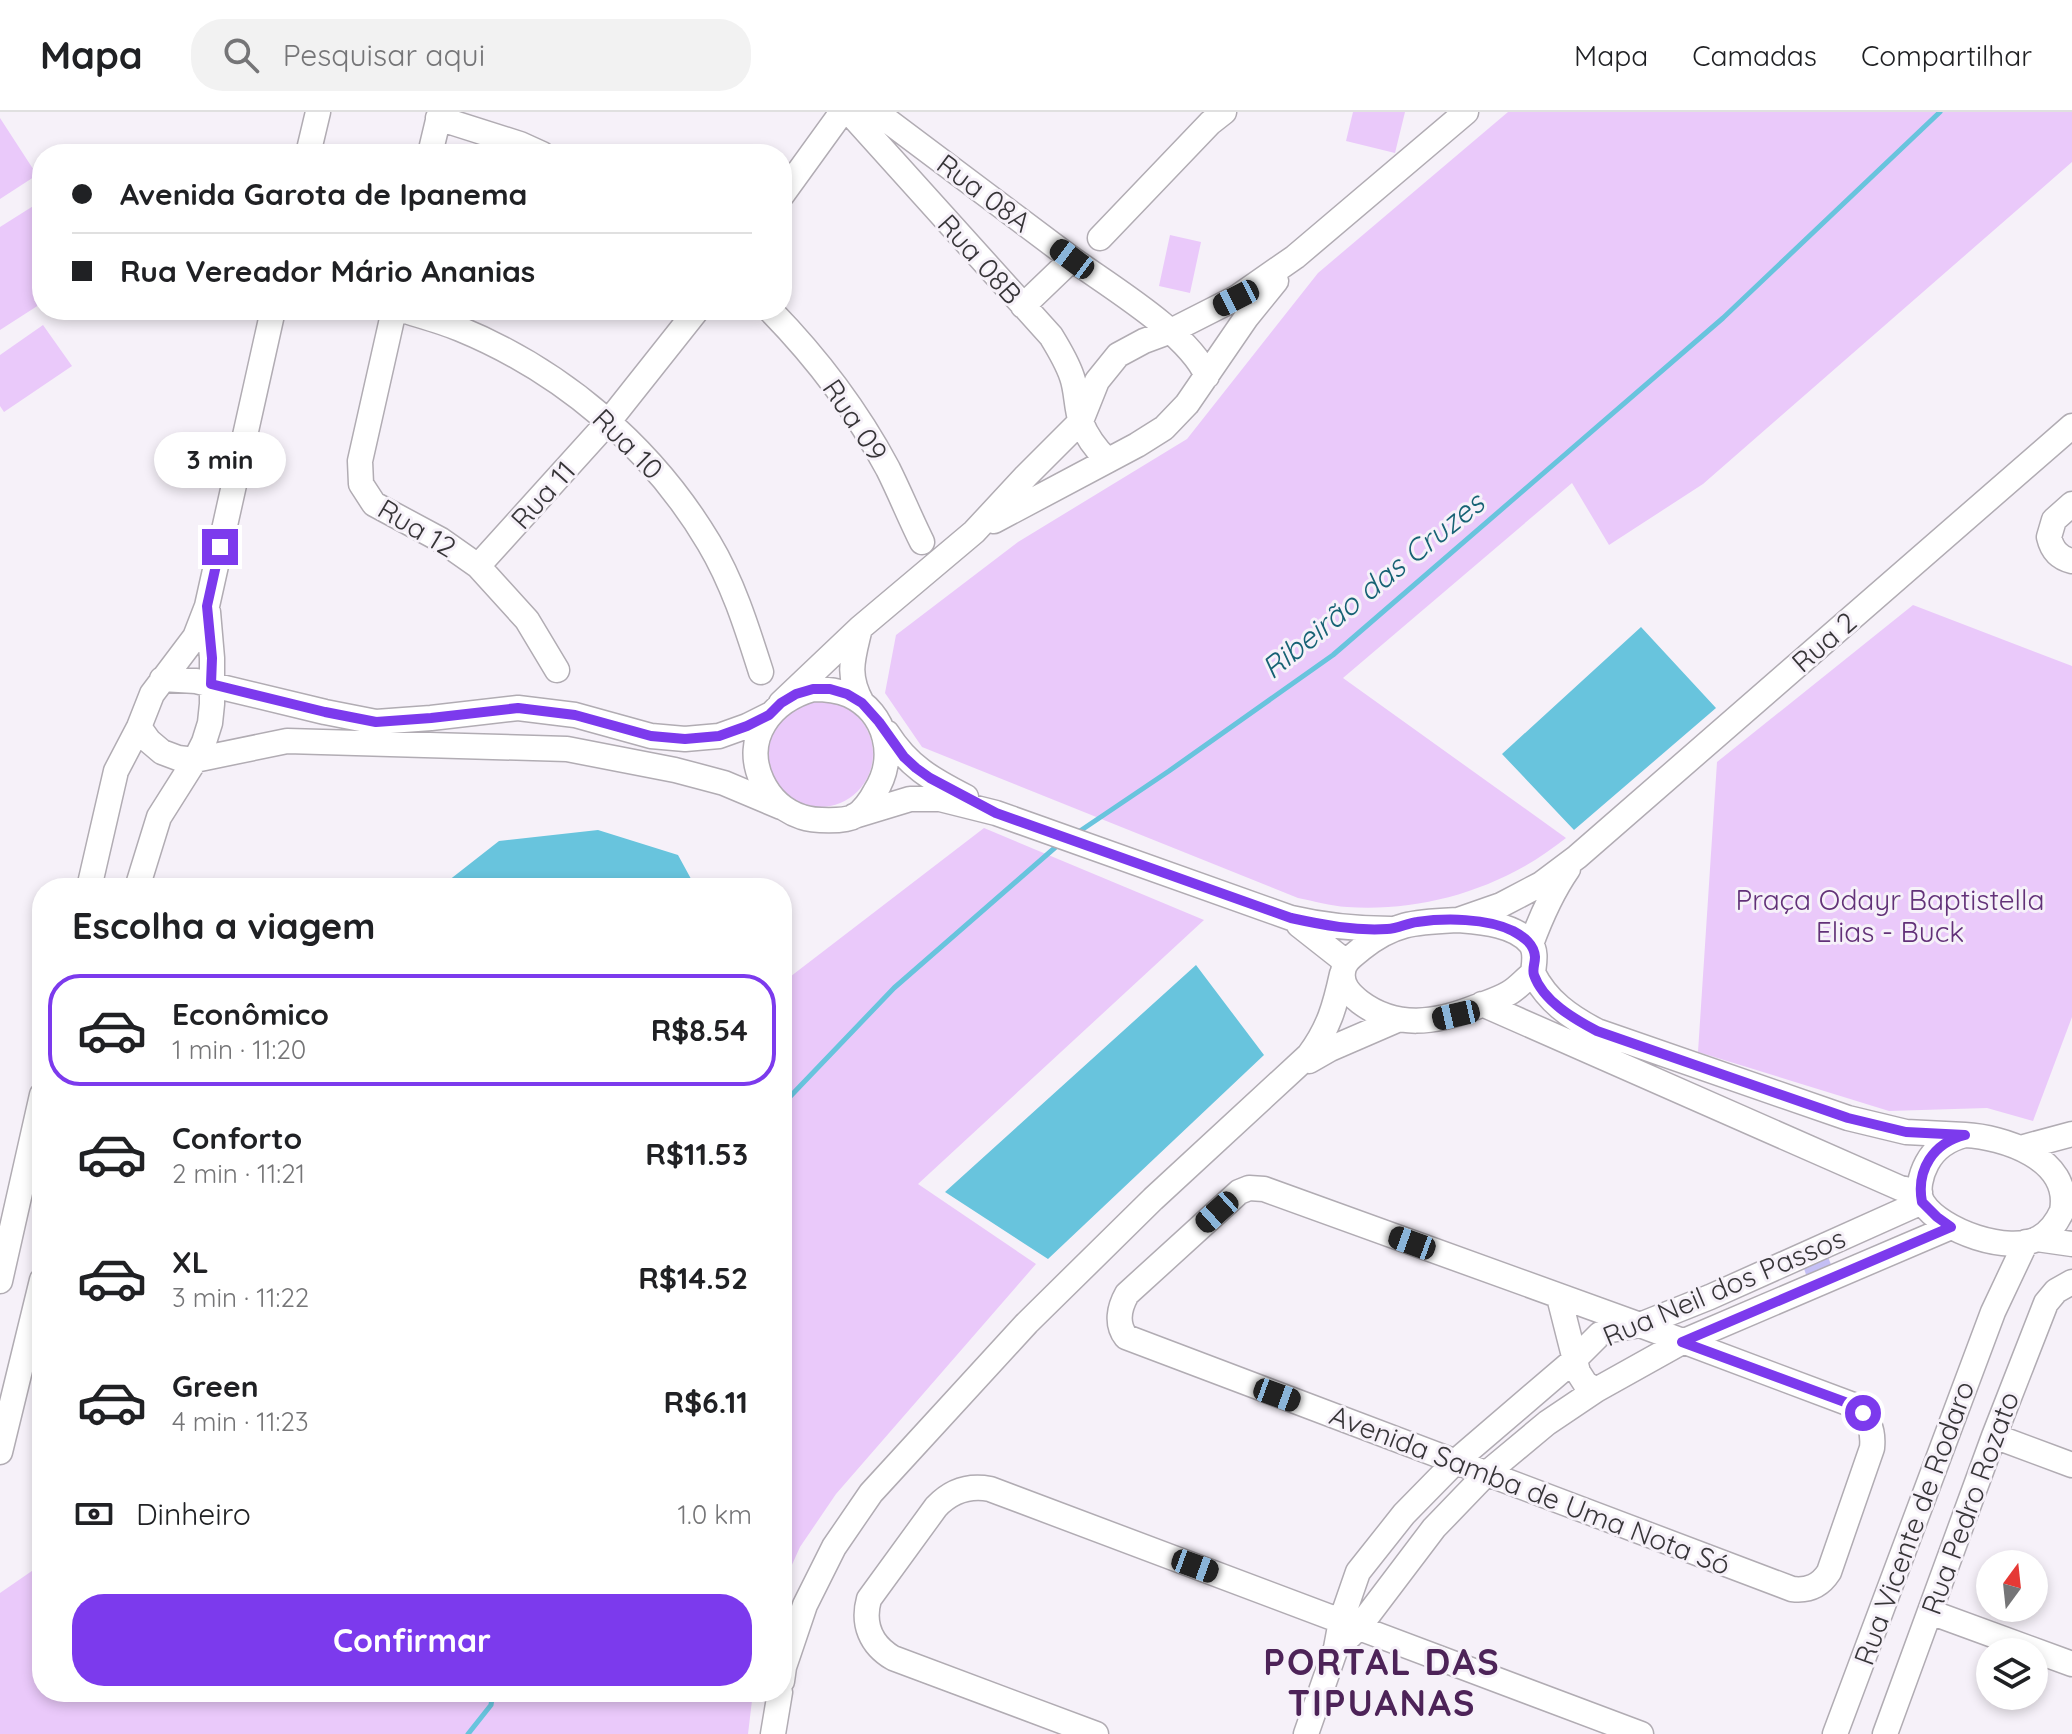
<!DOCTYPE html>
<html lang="pt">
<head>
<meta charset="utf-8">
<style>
  :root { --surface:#fff; --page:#f2f2f2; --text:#202124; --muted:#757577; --line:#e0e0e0; --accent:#7c3aed }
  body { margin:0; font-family:Quicksand,sans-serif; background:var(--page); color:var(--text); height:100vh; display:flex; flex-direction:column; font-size:30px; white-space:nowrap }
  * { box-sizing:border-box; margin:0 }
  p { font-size:26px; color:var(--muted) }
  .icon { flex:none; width:44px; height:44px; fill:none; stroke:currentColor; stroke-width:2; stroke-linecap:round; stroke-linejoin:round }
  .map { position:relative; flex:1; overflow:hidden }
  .panel { position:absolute; left:32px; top:766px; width:760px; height:824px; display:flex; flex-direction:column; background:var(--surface); border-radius:32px; box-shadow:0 4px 12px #0003 }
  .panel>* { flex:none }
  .hud { position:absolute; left:32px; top:32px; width:760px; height:176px; border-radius:32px; box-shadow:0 4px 12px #0003; display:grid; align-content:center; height:176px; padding:0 40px; background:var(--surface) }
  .needle { width:52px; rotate:15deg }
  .buttons { position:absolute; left:1976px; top:1438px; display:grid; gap:16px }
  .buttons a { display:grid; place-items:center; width:72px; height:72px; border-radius:50%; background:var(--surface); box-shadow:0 4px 12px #0003; font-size:40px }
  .end { position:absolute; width:36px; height:36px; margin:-18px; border:10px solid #7c3aed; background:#fff; box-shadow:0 0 0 4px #fff }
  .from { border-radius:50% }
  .bubble { position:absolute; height:56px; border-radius:28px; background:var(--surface); box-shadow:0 4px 12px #0003; font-size:26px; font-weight:800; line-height:56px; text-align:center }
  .car { position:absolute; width:24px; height:48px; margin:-24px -12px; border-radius:10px; box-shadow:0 0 6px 2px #0007; background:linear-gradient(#222 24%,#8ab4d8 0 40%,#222 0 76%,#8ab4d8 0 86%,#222 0) }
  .hud b { display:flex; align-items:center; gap:28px; height:76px; font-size:30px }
  .hud b+b { border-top:2px solid var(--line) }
  .hud i { width:20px; height:20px; background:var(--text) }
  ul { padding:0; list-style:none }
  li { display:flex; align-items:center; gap:24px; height:112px; margin:0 16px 12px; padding:0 24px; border:4px solid transparent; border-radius:32px }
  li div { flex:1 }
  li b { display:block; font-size:30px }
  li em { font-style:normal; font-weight:800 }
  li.selected { border-color:var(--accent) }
  li>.icon { width:72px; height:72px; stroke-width:1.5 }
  h2 { padding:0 40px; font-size:36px; line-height:96px }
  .pay { display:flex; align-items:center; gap:20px; height:88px; padding:0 40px; font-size:30px }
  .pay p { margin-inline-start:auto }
  .cta { display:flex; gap:16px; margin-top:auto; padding:16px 40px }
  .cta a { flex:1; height:92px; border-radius:32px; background:var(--accent); color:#fff; font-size:32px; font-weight:800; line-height:92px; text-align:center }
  header { display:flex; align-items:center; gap:48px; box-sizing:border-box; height:112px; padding:0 40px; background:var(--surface); border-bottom:2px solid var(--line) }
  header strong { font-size:38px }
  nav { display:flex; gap:44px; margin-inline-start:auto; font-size:28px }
  .search { width:560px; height:72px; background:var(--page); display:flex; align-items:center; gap:20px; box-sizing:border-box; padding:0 28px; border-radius:32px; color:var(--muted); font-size:30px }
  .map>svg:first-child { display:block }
  .green { fill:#eac9fa }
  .water { fill:#68c4dd }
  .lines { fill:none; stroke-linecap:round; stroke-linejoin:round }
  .stream { stroke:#68c4dd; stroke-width:5 }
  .building { fill:#c4bff5 }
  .minor-casing { stroke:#b1acb3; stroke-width:27 }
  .minor { stroke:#fff; stroke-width:24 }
  .route { stroke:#7c3aed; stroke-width:10 }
  .labels { text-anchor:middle; stroke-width:6; stroke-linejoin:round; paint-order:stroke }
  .street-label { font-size:28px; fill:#373538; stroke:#f6f1f9 }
  .park-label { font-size:28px; fill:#623178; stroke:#f6f1f9 }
  .water-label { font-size:30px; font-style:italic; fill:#166274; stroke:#f6f1f9 }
  .district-label { font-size:36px; font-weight:bold; letter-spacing:2px; fill:#4d2358; stroke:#f6f1f9 }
</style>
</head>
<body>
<header>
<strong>Mapa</strong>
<div class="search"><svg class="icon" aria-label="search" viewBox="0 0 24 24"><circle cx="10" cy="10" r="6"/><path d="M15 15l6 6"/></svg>Pesquisar aqui</div>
<nav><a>Mapa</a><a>Camadas</a><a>Compartilhar</a></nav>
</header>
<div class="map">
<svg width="2072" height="1622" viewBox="0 0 2072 1622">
  <rect width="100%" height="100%" fill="#f6f1f9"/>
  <path class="green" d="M1353 0H1405L1395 41 1346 29Z
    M1508 0H2072V50L1703 372 1609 433 1572 371 1343 566 1566 726C1553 736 1539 746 1525 754 1470 785 1409 799 1347 795 1330 794 1314 789 1298 786L922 635 885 581 896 523 1018 430 1187 327 1318 161Z
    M0 6 37 63 0 87Z
    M38 91 42 97V191L0 218V115Z
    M1170 123 1201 130 1190 181 1159 174Z
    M43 213 72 254 4 300 0 294V243Z
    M1913 493 2072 554V905L2033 1009 1987 996 1889 999 1698 940 1717 650Z
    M767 642a53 53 0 1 1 106 0a53 53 0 1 1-106 0Z
    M984 716 1204 808 918 1072 1036 1152 836 1382 800 1435 782 1475V871Z
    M42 1452V1580H753L748 1622H0V1481Z"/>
  <path class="water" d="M1641 515 1716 596 1574 718 1502 642Z
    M598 718 678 743 696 776H439L499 729Z
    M1196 853 1264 943 1048 1147 945 1080Z"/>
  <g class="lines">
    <path class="stream" d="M1077 721 1169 659 1333 543 1723 206 1940 0
      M782 993 894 876 1058 733
      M468 1622 491 1593 493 1580"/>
  </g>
  <path class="building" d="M1826 1140 1834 1160 1808 1169 1802 1150Z"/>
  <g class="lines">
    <defs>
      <path id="minor" d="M849 0 1051 224C1059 237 1067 250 1072 265 1077 279 1076 296 1081 310 1086 323 1097 338 1107 348
        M876 0C940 48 1004 96 1068 144 1107 173 1188 220 1207 264
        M438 6 520 32 542 42
        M308 42 318 0
        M430 42 440 0
        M782 83 842 0
        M1100 126 1210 11 1224 0
        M1023 194 1072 147
        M394 198 360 349 361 372 374 392 441 428 478 454 527 508 557 558
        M402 198C421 204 441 209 460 217 562 259 652 335 709 431 733 471 747 516 761 560
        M770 198C816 245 857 299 888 357 900 381 910 406 922 430
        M2072 392 2054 408 2049 425C2052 438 2059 446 2072 449
        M994 409 1137 333 1164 316 1187 292 1246 206 1276 169
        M478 454 609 309 697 198
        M860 516C853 546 846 562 862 591
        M162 567 196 569 325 600 376 610 431 606 518 596 575 603 651 624 685 627 719 624 747 614 769 603
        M813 577C825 577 837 578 849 583 887 601 897 646 875 680 871 688 863 699 855 704 845 710 813 709 802 705 784 699 770 686 762 669 742 626 771 589 813 577Z
        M781 591 860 516 974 420 1026 364 1081 309 1097 269 1118 243 1144 229 1171 219 1236 186 1295 145 1466 0
        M139 615 149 629 162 640 178 646 195 648 287 629 567 637 675 658 724 671 781 695
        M887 621C908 654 931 667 966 685
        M854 704 910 687H940L996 701 1291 806C1325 814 1357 817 1391 817
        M89 776 116 659 139 615 152 582 195 525 207 494 273 198
        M137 776 159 705 195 648 204 630 210 611 212 592V546L208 500
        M1458 808 1501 793 1541 772 1577 745 2072 314
        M1458 808C1481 810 1514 812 1530 831 1537 839 1534 851 1533 861 1525 867 1518 876 1509 881 1499 887 1486 891 1476 895 1436 911 1396 917 1360 890 1350 882 1341 873 1343 860 1344 849 1353 844 1361 837 1394 810 1417 810 1458 808Z
        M1299 813 1346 850
        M1531 832C1541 805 1552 780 1568 757
        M1533 861C1547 889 1570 905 1597 919L1848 1006 1906 1020 1965 1023
        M1482 892 1900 1076 1920 1080
        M1309 949 1330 937 1397 908
        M1965 1023C2002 1025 2072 1046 2062 1099 2057 1110 2050 1120 2039 1126 2009 1143 1941 1119 1923 1091 1916 1080 1921 1062 1927 1051 1935 1036 1949 1027 1965 1023Z
        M2024 1035 2072 1022
        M1249 1076 1264 1077 1640 1213 1853 1293C1868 1305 1874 1317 1872 1336L1829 1460C1820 1474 1808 1479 1792 1477L1126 1225C1116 1212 1119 1196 1127 1182L1239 1080Z
        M2037 1127 2072 1132
        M0 1169 42 983
        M1559 1185 1578 1260 1585 1271 1596 1278
        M1994 1324 2072 1353
        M0 1340 42 1168
        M1930 1500 2072 1552
        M1350 1524 1359 1515 1434 1416 1487 1361 1547 1311 1596 1278 1682 1230 1951 1115
        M782 1569 784 1555 805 1493 834 1435 871 1381 1027 1211 1153 1087 1309 943C1329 916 1335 894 1342 862
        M773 1622 780 1580
        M1096 1622 893 1546C871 1533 862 1512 869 1487L936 1395C951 1379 969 1373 990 1377L1641 1622
        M1306 1622 1336 1536 1341 1509 1358 1460 1404 1402 1455 1350 1574 1248 1600 1222 1611 1218 1640 1213 1710 1185 1922 1090
        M1835 1622 1993 1200 2026 1130
        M1885 1622 1994 1324 2046 1191 2056 1179 2072 1170"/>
    </defs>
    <use href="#minor" class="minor-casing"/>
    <use href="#minor" class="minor"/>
  </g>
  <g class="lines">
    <path class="route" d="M220 435 207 494 212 546 211 572 325 600 376 610 431 606 518 596 575 603 651 624 685 627 719 624 747 614 769 603 781 591 796 582 813 577H830L847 582 862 591 879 610 904 645 916 656 930 666 996 701 1291 806C1323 813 1355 819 1387 817 1398 817 1407 811 1417 810 1445 806 1487 806 1513 819 1524 825 1534 832 1535 845 1535 852 1532 857 1534 863 1543 889 1574 907 1597 919L1848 1006 1906 1020 1965 1023C1933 1031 1916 1058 1922 1090L1937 1105 1951 1115 1682 1230 1853 1293 1863 1301"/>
  </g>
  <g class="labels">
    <g class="street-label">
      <text transform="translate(984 81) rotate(37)" y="10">Rua 08A</text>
      <text transform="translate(980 147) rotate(48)" y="10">Rua 08B</text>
      <text transform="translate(855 308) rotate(56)" y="10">Rua 09</text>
      <text transform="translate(628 332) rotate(45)" y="10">Rua 10</text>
      <text transform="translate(543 383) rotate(-48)" y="10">Rua 11</text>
      <text transform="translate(417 416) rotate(31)" y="10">Rua 12</text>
      <text transform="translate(1824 530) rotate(-41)" y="10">Rua 2</text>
      <text transform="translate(1724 1175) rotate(-23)" y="10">Rua Neil dos Passos</text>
      <text transform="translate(1530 1378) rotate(21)" y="10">Avenida Samba de Uma Nota Só</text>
      <text transform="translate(1970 1391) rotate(-70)" y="10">Rua Pedro Rozato</text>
      <text transform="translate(1914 1411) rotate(-70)" y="10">Rua Vicente de Rodaro</text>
    </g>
    <g class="park-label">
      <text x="1890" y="798">Praça Odayr Baptistella<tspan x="1890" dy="32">Elias - Buck</tspan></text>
    </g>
    <g class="water-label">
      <text transform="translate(1373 474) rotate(-39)" y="10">Ribeirão das Cruzes</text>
    </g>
    <g class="district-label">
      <text x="1382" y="1563">PORTAL DAS<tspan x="1382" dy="41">TIPUANAS</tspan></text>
    </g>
  </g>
</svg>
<div class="buttons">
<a><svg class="needle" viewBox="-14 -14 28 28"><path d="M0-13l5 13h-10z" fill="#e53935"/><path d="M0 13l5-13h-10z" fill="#757577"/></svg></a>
<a><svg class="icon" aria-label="layers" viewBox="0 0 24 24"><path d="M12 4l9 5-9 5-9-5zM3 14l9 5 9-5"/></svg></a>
</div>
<i class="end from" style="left:1863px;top:1301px"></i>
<i class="end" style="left:220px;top:435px"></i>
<div class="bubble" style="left:154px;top:320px;width:132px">3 min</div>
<i class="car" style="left:1072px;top:147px;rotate:307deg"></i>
<i class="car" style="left:1236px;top:186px;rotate:243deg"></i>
<i class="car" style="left:1456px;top:903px;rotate:257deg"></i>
<i class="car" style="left:1217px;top:1100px;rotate:228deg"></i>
<i class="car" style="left:1412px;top:1131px;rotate:290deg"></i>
<i class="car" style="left:1277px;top:1283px;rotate:110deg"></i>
<i class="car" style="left:1195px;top:1454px;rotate:110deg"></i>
<div class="hud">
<b><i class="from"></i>Avenida Garota de Ipanema</b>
<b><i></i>Rua Vereador Mário Ananias</b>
</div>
<section class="panel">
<h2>Escolha a viagem</h2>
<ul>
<li class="selected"><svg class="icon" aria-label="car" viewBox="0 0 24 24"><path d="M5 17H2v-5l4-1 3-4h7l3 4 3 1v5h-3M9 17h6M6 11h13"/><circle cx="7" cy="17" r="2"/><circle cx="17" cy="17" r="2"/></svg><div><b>Econômico</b><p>1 min · 11:20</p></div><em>R$8.54</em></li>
<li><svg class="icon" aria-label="car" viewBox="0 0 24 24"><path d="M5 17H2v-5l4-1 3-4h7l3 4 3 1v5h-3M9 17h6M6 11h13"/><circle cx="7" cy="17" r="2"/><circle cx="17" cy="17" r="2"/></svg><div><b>Conforto</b><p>2 min · 11:21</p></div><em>R$11.53</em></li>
<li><svg class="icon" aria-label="car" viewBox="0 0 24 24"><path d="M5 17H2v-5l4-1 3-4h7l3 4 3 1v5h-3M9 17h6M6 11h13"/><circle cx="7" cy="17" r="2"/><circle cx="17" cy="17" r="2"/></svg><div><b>XL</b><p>3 min · 11:22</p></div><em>R$14.52</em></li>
<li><svg class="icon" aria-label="car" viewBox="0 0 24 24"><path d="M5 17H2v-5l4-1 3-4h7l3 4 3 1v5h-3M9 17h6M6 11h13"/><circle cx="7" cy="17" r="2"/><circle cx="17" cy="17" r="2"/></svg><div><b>Green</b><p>4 min · 11:23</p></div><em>R$6.11</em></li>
</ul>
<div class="pay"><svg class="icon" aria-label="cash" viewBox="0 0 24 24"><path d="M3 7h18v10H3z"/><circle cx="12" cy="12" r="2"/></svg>Dinheiro<p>1.0 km</p></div>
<div class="cta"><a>Confirmar</a></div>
</section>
</div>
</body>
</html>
